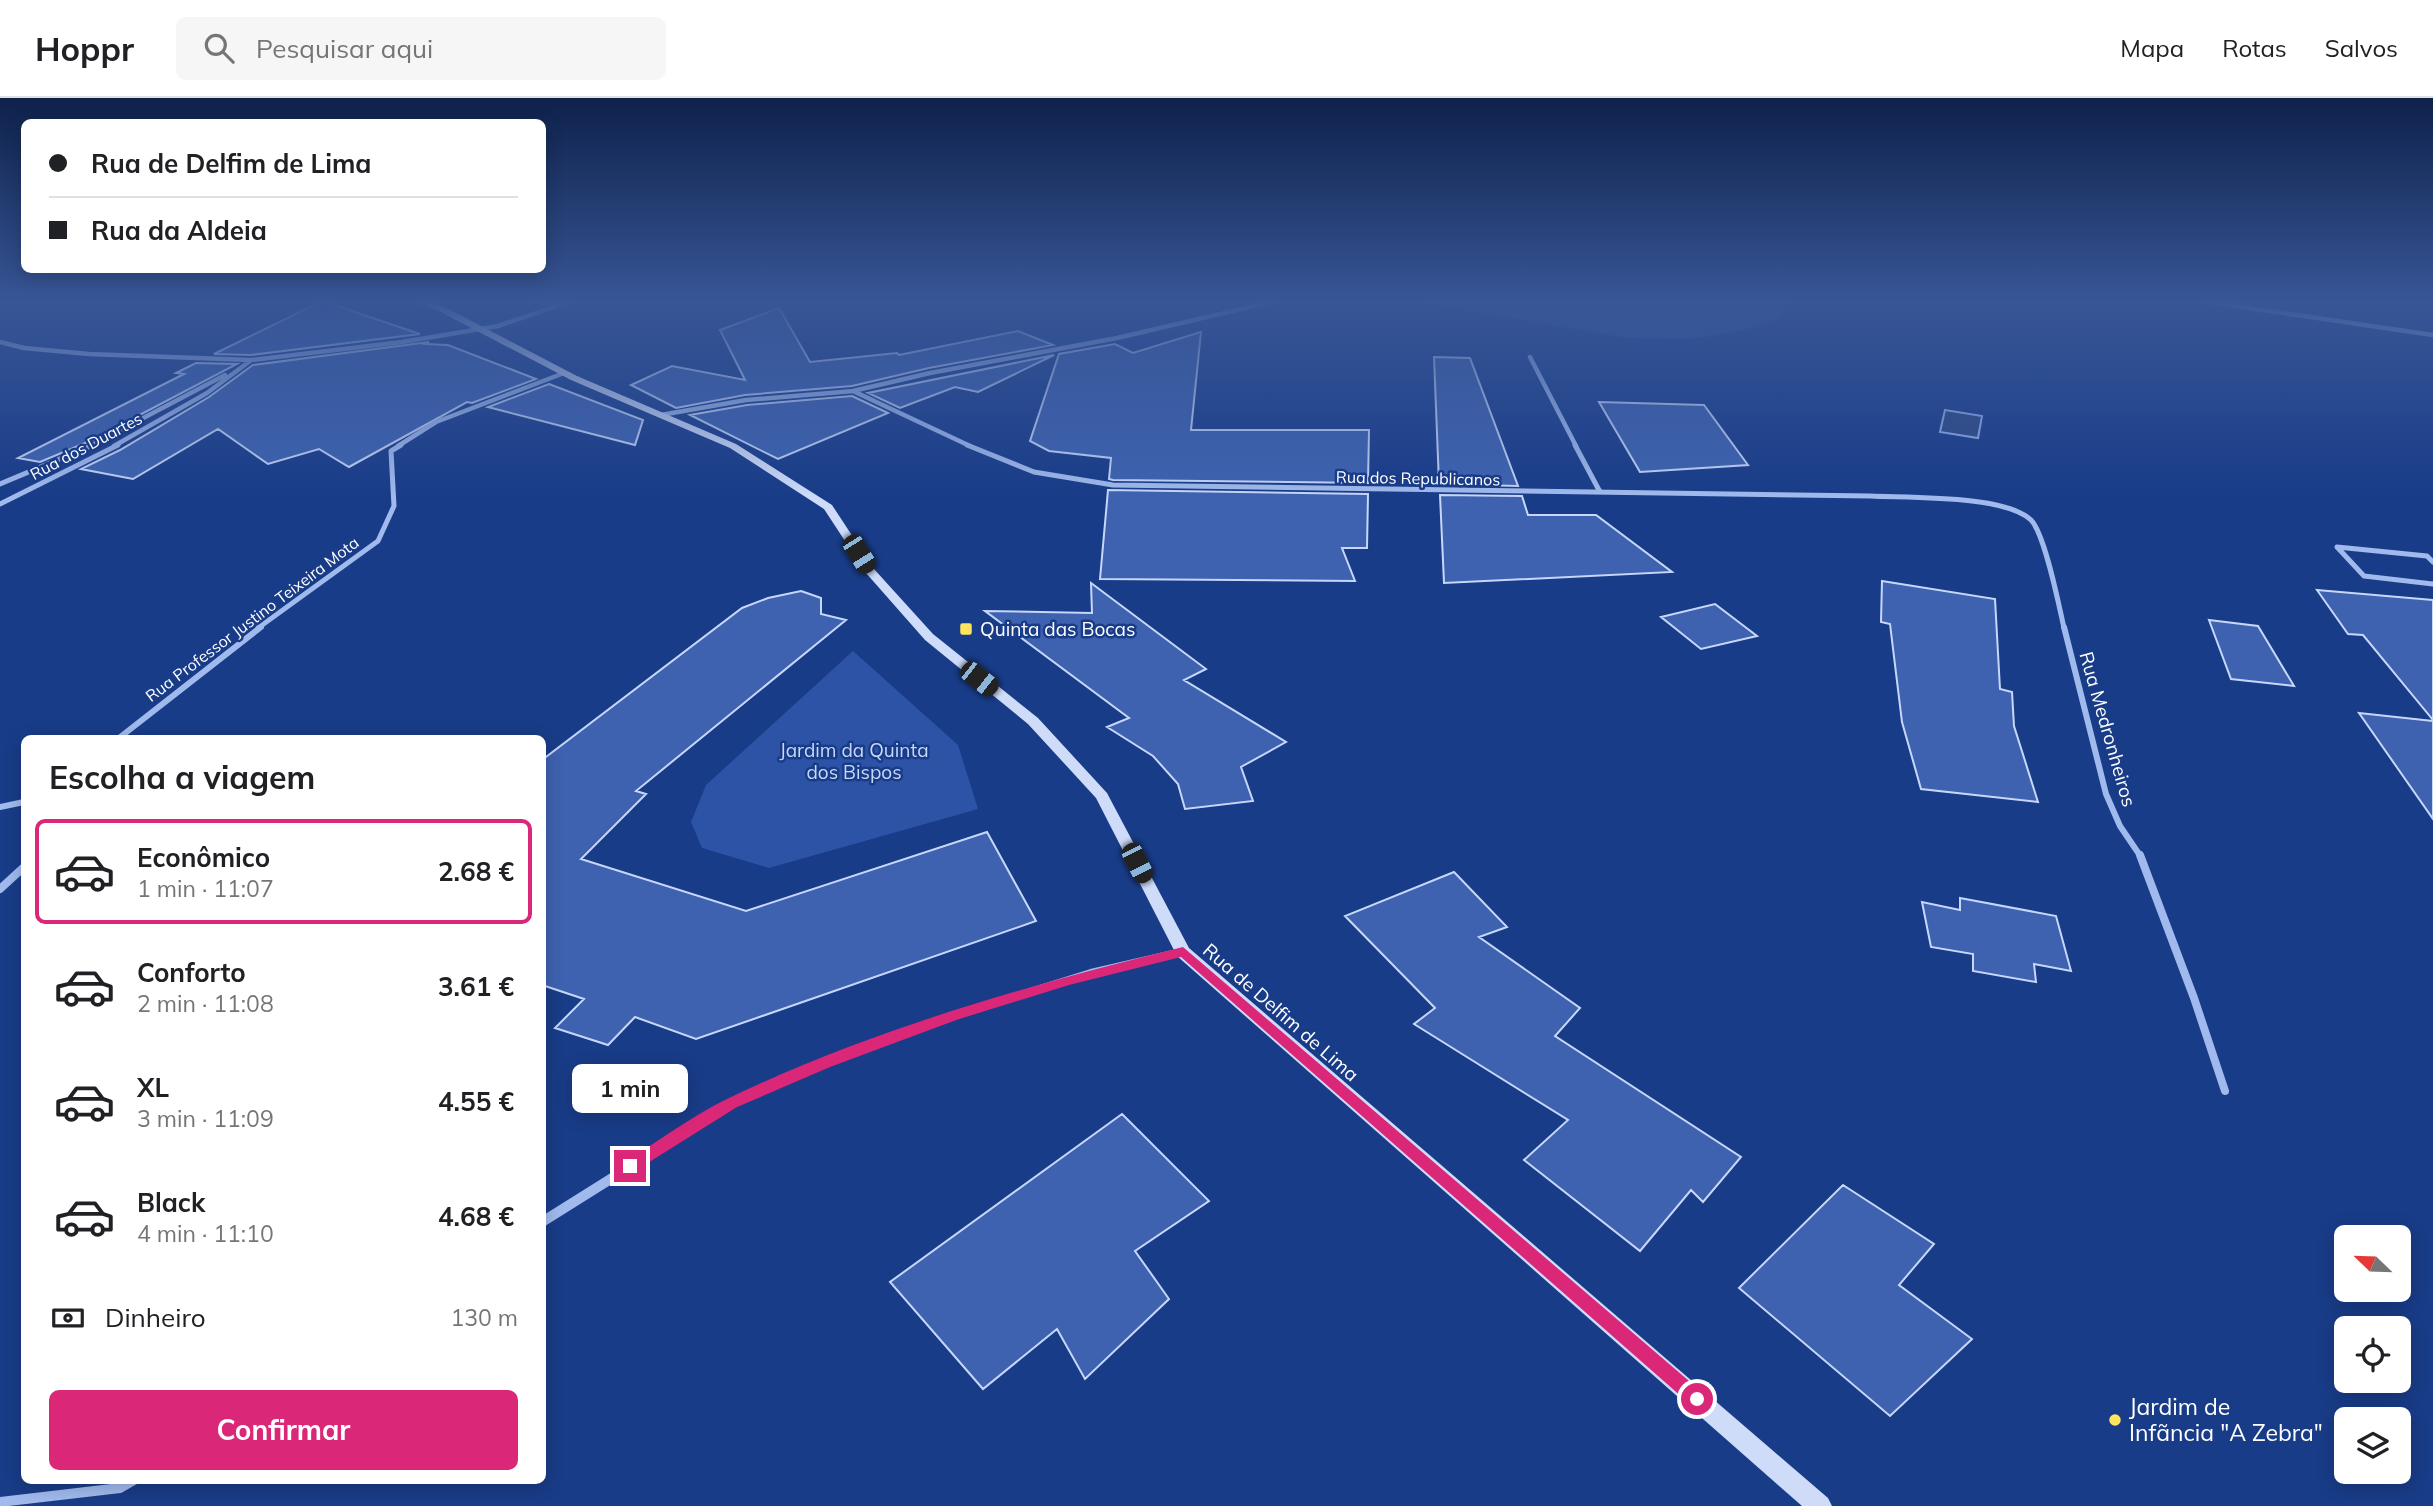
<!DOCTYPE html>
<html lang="pt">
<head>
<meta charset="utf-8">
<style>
  :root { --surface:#fff; --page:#f6f6f6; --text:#202124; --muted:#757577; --line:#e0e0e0; --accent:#db2777 }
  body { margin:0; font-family:Mulish,sans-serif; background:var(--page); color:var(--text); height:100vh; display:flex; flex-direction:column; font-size:26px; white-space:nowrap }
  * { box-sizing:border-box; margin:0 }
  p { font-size:23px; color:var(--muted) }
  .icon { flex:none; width:38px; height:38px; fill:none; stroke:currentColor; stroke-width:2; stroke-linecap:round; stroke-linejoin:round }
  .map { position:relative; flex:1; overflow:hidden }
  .panel { position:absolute; left:21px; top:637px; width:525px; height:749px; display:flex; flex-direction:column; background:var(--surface); border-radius:10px; box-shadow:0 4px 18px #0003 }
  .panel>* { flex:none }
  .guide { position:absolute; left:21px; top:21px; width:525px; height:154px; border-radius:10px; box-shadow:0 4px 18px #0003; display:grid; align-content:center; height:154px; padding:0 28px; background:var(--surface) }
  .needle { width:46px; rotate:293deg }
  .tools { position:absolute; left:2334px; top:1127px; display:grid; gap:14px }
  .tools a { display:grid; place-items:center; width:77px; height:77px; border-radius:10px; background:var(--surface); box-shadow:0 4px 18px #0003; font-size:35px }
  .end { position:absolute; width:32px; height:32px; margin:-16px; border:9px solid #db2777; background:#fff; box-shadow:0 0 0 4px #fff }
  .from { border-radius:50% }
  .bubble { position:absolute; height:49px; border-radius:10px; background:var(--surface); box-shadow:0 4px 18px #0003; font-size:23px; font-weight:700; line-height:49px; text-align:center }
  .car { position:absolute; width:21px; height:42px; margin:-21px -10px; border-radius:9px; box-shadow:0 0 5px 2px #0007; background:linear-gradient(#222 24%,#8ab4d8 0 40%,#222 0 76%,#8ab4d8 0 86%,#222 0) }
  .guide b { display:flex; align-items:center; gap:24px; height:66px; font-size:26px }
  .guide b+b { border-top:2px solid var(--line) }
  .guide i { width:18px; height:18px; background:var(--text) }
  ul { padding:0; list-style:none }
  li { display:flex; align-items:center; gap:21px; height:105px; margin:0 14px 10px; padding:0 14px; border:4px solid transparent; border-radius:10px }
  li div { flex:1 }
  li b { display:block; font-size:26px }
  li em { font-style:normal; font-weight:700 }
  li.current { border-color:var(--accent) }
  li>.icon { width:63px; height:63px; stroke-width:1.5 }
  h2 { padding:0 28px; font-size:32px; line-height:84px }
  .pay { display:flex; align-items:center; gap:18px; height:77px; padding:0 28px; font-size:26px }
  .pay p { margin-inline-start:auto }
  .action { display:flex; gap:14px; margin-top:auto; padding:14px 28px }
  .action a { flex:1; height:80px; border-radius:10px; background:var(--accent); color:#fff; font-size:28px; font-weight:700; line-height:80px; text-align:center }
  header { display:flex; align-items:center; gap:42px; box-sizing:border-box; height:98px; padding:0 35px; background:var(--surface); border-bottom:2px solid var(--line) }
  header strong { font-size:33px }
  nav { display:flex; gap:38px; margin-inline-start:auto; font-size:24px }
  .search { width:490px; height:63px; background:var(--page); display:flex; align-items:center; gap:18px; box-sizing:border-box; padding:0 24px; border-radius:10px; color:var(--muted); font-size:26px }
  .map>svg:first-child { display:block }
  .green { fill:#2c53a6 }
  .water { fill:#2f4982; stroke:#94b3ef; stroke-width:2 }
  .building { fill:#3e62b0; stroke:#c7d7f9; stroke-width:2 }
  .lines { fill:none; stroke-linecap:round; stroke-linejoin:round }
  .minor-far4 { stroke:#a1baed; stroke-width:4.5 }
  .minor-far3 { stroke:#a1baed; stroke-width:5 }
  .minor-far2 { stroke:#a1baed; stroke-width:6 }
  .minor-far1 { stroke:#a1baed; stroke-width:8 }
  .minor { stroke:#a1baed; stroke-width:10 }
  .secondary { fill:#cedbf9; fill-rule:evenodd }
  .route { fill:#db2777 }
  .poi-dot { fill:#ffe45d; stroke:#193c88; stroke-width:2.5 }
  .labels { text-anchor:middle; stroke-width:5; stroke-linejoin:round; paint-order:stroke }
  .far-street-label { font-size:16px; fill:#fff; stroke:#193c88 }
  .poi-label { font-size:19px; fill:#fff; stroke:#193c88; text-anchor:start }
  .street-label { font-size:19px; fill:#fff; stroke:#193c88 }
  .park-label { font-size:19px; fill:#c7d7f9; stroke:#193c88 }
  .near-poi-label { font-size:23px; fill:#fff; stroke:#193c88; text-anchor:start }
</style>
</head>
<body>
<header>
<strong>Hoppr</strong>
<div class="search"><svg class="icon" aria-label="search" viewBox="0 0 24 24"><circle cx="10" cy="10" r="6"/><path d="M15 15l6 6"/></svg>Pesquisar aqui</div>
<nav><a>Mapa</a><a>Rotas</a><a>Salvos</a></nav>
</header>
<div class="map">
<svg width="2433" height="1408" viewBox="0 0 2433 1408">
  <rect width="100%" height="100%" fill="#193c88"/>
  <path class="green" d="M1418 203H1791L1779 220 1746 231 1689 241 1627 240Z
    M853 553 958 647 978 711 769 770 702 750 691 724 706 687Z"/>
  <path class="water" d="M1945 312 1982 318 1978 340 1940 334Z"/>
  <path class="building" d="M322 203 420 236 251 257 214 256Z
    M779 210 810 264 897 255 899 257 1018 233 1053 247 929 270 852 288 745 297 676 310 631 287 672 268 745 282 720 232Z
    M1201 234 1191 332H1369L1368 385 1113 382 1109 381 1111 360 1049 353 1030 343 1059 256 1115 246 1133 255Z
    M429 244 425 246 448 247 536 281 472 305 467 304 349 369 319 351 268 366 218 331 133 381 81 371 120 352 209 299 253 267Z
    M1054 257 978 294 955 289 900 310 868 295Z
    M1434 259 1470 260 1518 388 1439 386Z
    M196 265 237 266 90 343 40 364 18 360 184 276 176 275Z
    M549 286 643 322 635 347 488 309Z
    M852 298 888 315 778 361 690 317 747 307Z
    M1599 304 1704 307 1748 367 1640 374Z
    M1108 392 1368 396 1367 450H1342L1355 483 1100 481Z
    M1440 397 1522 398 1528 417H1596L1672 474 1444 485Z
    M1882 483 1995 501 2000 591 2012 594 2014 628 2038 704 1921 691 1902 624 1890 526 1881 524Z
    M1091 485 1206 571 1184 582 1286 644 1241 669 1253 703 1185 711 1178 686 1153 658 1107 629 1129 620 985 513 1092 515Z
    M2317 492 2433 502V622L2363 537 2348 536Z
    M801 493 821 500V516L846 522 636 693 646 696 581 761 746 813 987 734 1036 823 696 941 635 919 608 947 555 930 584 901 542 887V662L742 510 768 500Z
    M1715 506 1757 538 1701 551 1661 519Z
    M2209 522 2258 528 2294 588 2231 581Z
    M2359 615 2433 623V721Z
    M1454 774 1507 829 1479 839 1580 910 1555 938 1741 1059 1703 1104 1691 1092 1640 1153 1524 1062 1568 1022 1414 926 1435 910 1345 818Z
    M1960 800 2056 818 2071 873 2034 866 2036 884 1973 873V856L1931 849 1922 804 1960 812Z
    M1122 1016 1209 1103 1135 1153 1169 1201 1085 1281 1057 1231 983 1291 890 1184Z
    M1843 1087 1934 1146 1899 1187 1972 1241 1890 1318 1739 1190Z"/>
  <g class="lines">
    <path class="minor-far4" d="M537 203 556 208
      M2202 203 2433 237
      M0 244 24 250 89 256 251 262 402 244 498 228 571 203
      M1530 259 1576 348
      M853 293 970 348
      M661 317 746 302 853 293 930 275 1117 240 1275 203
      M90 348 225 277
      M114 348 207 295 250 263
      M398 348 436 324 564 275"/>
    <path class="minor-far3" d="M967 347 1034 374 1113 387 1871 398C1907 400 2005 397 2031 422 2045 436 2059 508 2064 530
      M1575 347 1600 394
      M0 386 93 347
      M0 406 118 347
      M2433 464 2427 458 2337 449 2364 478 2433 486
      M258 530 378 443 394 408 391 353 401 347"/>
    <path class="minor-far2" d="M2064 529 2106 696 2120 728 2141 759
      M119 640 261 529
      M0 709 24 704"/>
    <path class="minor-far1" d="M2140 757 2194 900 2225 993
      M0 791 24 769
      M665 1047 732 1005 825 965 954 918 1091 875 1182 854"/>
    <path class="minor" d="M542 1124 668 1045
      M0 1404 120 1390 134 1382"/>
    <path class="secondary" d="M412 203H423L443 208 577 278 736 346 832 407 874 471 933 536 1038 620 1107 695 1189 850 1828 1400 1832 1408H1802L1177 858 1096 700 1028 626 925 542 866 475 824 411 730 350 571 282 437 212Z"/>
  </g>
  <linearGradient id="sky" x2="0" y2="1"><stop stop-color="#0e214b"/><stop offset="0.51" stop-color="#385696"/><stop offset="1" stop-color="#385696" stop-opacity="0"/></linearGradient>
  <rect width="2433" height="400" fill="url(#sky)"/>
  <path class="route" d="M1183 849 1703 1295 1706 1301 1703 1307 1697 1309 1691 1307 1181 859 1069 887 959 921 830 969 737 1009 635 1073 630 1075 622 1068 625 1064C659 1043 693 1017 729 1000 873 931 1029 887 1183 849Z"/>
  <g class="poi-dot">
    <rect x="959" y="524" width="14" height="14" rx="3.5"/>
    <circle cx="2115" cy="1322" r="7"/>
  </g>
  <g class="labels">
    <g class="far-street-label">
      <text transform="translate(86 348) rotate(-28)" y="6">Rua dos Duartes</text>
      <text transform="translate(1418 380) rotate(1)" y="6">Rua dos Republicanos</text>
      <text transform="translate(252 521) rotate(-37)" y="6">Rua Professor Justino Teixeira Mota</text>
    </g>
    <g class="poi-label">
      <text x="980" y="538">Quinta das Bocas</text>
    </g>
    <g class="street-label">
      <text transform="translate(2108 631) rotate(74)" y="7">Rua Medronheiros</text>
      <text transform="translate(1281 914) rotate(41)" y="7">Rua de Delfim de Lima</text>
    </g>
    <g class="park-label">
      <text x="854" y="659">Jardim da Quinta<tspan x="854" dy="22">dos Bispos</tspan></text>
    </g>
    <g class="near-poi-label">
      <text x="2129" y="1317">Jardim de<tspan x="2129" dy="26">Infãncia "A Zebra"</tspan></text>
    </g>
  </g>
</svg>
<div class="tools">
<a><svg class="needle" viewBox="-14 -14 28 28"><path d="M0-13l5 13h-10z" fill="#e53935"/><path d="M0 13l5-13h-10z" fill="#757577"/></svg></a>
<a><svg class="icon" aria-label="locate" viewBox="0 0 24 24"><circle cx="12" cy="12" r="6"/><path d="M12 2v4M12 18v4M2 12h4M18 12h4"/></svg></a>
<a><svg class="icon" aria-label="layers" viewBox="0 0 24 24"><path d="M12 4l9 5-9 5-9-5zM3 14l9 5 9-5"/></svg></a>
</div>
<i class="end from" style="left:1697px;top:1301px"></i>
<i class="end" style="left:630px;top:1068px"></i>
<div class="bubble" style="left:572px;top:966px;width:116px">1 min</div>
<i class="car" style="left:859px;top:456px;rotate:148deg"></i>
<i class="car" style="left:979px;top:581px;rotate:128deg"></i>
<i class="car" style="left:1137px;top:765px;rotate:153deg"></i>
<div class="guide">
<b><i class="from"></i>Rua de Delfim de Lima</b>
<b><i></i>Rua da Aldeia</b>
</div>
<section class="panel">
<h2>Escolha a viagem</h2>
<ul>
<li class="current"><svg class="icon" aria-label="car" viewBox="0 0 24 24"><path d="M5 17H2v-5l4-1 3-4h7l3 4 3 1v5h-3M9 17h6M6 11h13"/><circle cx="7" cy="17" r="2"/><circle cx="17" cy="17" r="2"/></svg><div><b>Econômico</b><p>1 min · 11:07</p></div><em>2.68 €</em></li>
<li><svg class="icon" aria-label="car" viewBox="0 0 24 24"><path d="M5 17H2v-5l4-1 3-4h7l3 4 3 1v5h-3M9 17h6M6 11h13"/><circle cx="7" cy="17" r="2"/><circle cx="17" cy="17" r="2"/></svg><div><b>Conforto</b><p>2 min · 11:08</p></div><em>3.61 €</em></li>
<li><svg class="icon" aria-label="car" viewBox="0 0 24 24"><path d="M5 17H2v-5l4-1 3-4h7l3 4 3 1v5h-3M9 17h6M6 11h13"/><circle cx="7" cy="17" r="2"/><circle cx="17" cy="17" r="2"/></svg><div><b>XL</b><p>3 min · 11:09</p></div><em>4.55 €</em></li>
<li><svg class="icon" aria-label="car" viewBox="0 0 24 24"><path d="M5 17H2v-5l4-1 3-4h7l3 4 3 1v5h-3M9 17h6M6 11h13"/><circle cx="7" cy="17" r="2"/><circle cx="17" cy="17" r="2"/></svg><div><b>Black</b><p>4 min · 11:10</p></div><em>4.68 €</em></li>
</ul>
<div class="pay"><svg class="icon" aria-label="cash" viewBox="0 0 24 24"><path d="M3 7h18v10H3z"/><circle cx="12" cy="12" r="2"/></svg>Dinheiro<p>130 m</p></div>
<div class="action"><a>Confirmar</a></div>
</section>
</div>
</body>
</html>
